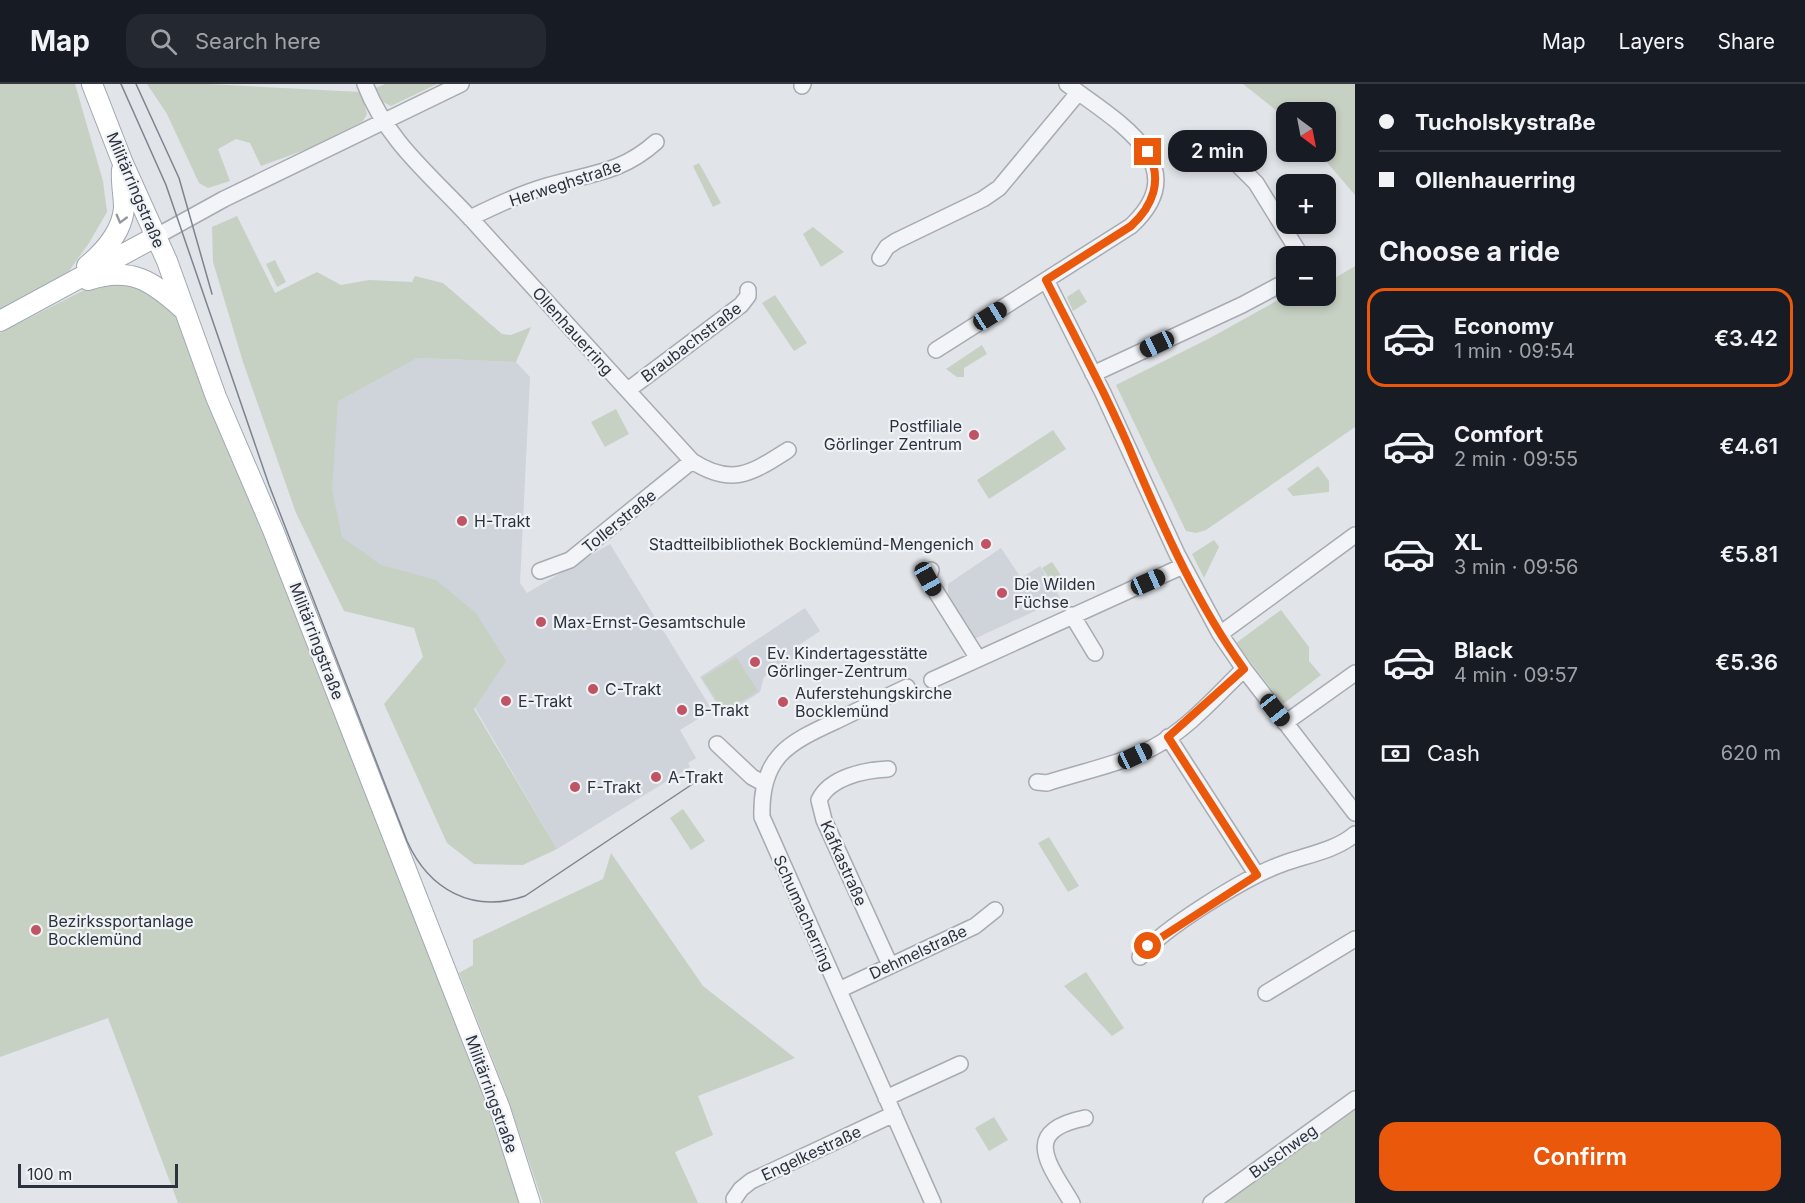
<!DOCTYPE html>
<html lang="en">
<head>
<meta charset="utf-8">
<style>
  :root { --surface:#171b24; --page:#242831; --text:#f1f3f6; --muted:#9ea1a6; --line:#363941; --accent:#ea580c }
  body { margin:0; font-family:Inter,sans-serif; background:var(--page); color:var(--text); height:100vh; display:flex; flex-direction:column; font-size:22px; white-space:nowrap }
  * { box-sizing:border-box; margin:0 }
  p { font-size:20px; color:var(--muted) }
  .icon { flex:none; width:33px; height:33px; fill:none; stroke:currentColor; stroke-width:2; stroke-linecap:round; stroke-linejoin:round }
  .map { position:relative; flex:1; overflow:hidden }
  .details { display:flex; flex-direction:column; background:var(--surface); width:450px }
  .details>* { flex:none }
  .top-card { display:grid; align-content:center; height:132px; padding:0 24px; background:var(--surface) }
  .needle { width:39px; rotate:148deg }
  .buttons { position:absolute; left:1276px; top:18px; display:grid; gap:12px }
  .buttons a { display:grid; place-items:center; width:60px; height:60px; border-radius:12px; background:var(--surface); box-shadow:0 3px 9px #0003; font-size:30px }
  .scale { position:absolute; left:18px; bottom:15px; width:160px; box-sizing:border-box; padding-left:6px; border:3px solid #2b323e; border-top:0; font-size:16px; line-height:21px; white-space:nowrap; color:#2b323e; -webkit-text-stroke:4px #f0f3f6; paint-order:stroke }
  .end { position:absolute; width:27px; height:27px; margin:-14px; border:8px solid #ea580c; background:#fff; box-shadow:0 0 0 3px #fff }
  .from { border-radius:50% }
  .bubble { position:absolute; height:42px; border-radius:18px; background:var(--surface); box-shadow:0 3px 9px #0003; font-size:20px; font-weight:600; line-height:42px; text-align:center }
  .car { position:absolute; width:18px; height:36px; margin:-18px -9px; border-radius:8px; box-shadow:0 0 4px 2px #0007; background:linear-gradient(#222 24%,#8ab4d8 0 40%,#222 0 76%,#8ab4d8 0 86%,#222 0) }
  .top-card b { display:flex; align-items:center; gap:21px; height:57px; font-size:22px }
  .top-card b+b { border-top:2px solid var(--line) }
  .top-card i { width:15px; height:15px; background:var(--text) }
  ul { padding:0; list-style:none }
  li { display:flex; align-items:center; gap:18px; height:99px; margin:0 12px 9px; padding:0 12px; border:3px solid transparent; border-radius:18px }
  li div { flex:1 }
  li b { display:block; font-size:22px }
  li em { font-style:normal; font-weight:600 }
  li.selected { border-color:var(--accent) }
  li>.icon { width:54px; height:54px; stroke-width:1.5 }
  h2 { padding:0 24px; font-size:27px; line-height:72px }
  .pay { display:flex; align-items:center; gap:15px; height:66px; padding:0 24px; font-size:22px }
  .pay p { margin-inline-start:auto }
  .cta { display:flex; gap:12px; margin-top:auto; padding:12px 24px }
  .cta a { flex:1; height:69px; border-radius:18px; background:var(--accent); color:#fff; font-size:24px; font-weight:600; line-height:69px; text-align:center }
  header { display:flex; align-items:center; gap:36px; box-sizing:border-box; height:84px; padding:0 30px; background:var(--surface); border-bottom:2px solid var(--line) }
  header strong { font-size:28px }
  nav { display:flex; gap:33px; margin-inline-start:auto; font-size:21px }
  .search { width:420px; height:54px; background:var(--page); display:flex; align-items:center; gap:15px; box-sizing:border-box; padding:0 21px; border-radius:18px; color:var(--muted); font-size:22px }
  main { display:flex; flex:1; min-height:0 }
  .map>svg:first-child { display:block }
  .built { fill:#cfd3da }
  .green { fill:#c7d1c3 }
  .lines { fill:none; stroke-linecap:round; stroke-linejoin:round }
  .minor-casing { stroke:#a7abb2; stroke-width:18 }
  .major-casing { stroke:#a1a8b2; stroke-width:22 }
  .minor { stroke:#f3f4f7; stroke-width:15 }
  .major { stroke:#fff; stroke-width:20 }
  .tram { stroke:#7c8490; stroke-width:1.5 }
  .oneway { stroke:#95989e }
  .route { stroke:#ea580c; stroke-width:8 }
  .poi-dot { fill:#c05364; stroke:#f0f3f6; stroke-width:2 }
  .labels { text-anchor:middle; stroke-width:4.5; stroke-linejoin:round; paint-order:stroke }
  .street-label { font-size:16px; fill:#2b323e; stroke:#f0f3f6 }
  .poi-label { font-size:16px; fill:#2b323e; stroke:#f0f3f6; text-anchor:start }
</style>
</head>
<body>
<header>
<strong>Map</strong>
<div class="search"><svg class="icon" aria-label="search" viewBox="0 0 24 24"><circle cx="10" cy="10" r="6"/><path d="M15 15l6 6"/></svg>Search here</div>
<nav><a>Map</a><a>Layers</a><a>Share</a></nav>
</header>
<main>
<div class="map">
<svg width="1355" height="1119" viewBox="0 0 1355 1119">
  <rect width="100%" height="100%" fill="#e1e4e8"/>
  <path class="built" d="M393 273 516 278 530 293 520 499 527 509 610 460 712 626 680 646 696 674 688 679 690 683 557 765 407 507 343 518 323 323Z
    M1001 464 1021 494 1040 482 1061 515 974 555 948 516V500Z
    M805 524 820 547 793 565 797 572 764 593 760 608 724 631 700 593Z"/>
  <path class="green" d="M0 0H75L103 97 107 128 89 159 67 190 0 226Z
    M147 0H208L361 8 367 30 363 37 310 64 261 82 250 59 236 55 218 65 230 97 208 104 199 99 167 30Z
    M385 0H437L391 22 383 18 376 4Z
    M1243 0H1355V111L1318 68H1326V28H1287V35Z
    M1188 48 1197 71 1181 76 1174 56Z
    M699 79 721 119 713 123 693 82Z
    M237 132 275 209 317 188 341 201 369 196 412 198 415 192 443 199 502 250 511 251 531 243 516 278 417 274 338 317 332 405 342 453 381 481 436 496 476 529 506 577 474 625 557 765 523 781 474 780 447 759 384 620 423 573 414 544 344 527 296 429 243 278 213 178 212 143Z
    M813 143 844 168 821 183 803 150Z
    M275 176 286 198 277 203 266 180Z
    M1355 182V343L1206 446 1196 449 1186 447 1116 301 1210 254 1287 211 1326 212V195L1335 194Z
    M113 197 159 210 176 233C299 525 420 819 522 1119H178L108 934 0 973V249L90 203Z
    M1079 205 1087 218 1073 227 1067 213Z
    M775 211 807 259 794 267 762 219Z
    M982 261 987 270 964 284V293H957L946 285Z
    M616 325 629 350 605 363 591 338Z
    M1053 346 1066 365 989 415 977 396Z
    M1318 382 1329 397V408L1293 412 1287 405Z
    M1214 456 1219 463 1204 494 1192 470Z
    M1052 478 1064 496 1055 503 1042 484Z
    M1281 526 1309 563V577L1321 591 1283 620 1236 559Z
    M736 573 758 607 724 628 702 594Z
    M683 725 705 757 691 766 670 734Z
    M1049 753 1079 802 1068 808 1038 759Z
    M611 769 703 902 795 974 698 1012 713 1051 675 1068 698 1119H543L505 1007 459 889 473 881V856L603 795Z
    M1086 888 1124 944 1112 952 1064 902Z
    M1355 1025V1119H1225Z
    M994 1033 1008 1056 989 1067 975 1044Z"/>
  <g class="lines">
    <defs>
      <path id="minor" d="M365 0C387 58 433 93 474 138 546 218 619 297 692 377 732 403 752 389 788 366
        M802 2 803 0
        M1233 76 1256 99 1301 172
        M470 134C495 122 520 110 547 102 590 89 620 90 656 58
        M157 152 224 115 461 0
        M880 174 887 163 896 157 983 115 999 104 1078 9
        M1046 196 1103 309 1177 470 1220 550 1244 585 1355 729
        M936 266 1131 142C1198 80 1113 35 1067 0
        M1093 290 1242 221 1287 197
        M628 306 741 221 748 212V206
        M931 486 928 495 977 573
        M540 487 570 476 692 377
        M1072 531 1095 569
        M1220 550 1355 451
        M932 596 1183 482
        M907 603C884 614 860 625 836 637 788 659 760 673 762 733L933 1119
        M1285 639 1355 589
        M1168 653 1257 791
        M717 660 752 693 763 699
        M888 685C865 686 830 693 819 716L824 736 890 881
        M1037 698 1047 699C1081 688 1120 680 1152 664 1187 646 1216 612 1244 585
        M1140 873C1161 845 1248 792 1282 780 1306 771 1335 767 1355 750
        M839 906 975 842 995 826
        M1266 909 1355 855
        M886 1014 960 980
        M734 1115 741 1105 751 1097 894 1030
        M1072 1119C1049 1080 1020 1047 1085 1034
        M1211 1119 1355 1015"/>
      <path id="major" d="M92 0 122 77 167 177 216 313 273 446 472 954 500 1025 530 1119
        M87 182C105 167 122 148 124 124 124 111 121 99 122 86
        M88 196C131 182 152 197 182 224
        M0 237 157 152"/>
    </defs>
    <use href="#minor" class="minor-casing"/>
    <use href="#major" class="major-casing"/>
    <use href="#minor" class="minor"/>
    <use href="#major" class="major"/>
    <path class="tram" d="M121 0 166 101 269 401 407 757C429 806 473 830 525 812L709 689
      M136 0 179 94 212 210"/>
  </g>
  <defs><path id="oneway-chevron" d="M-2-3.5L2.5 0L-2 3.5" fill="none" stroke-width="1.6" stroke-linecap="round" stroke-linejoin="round" transform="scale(1.5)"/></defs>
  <use class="oneway" href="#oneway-chevron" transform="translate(121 135) rotate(105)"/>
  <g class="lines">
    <path class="route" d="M1148 68C1163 96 1153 122 1131 142L1046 196C1077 257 1110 317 1136 380 1166 450 1199 523 1244 585L1168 653 1257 791 1148 862"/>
  </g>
  <g class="poi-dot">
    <circle cx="974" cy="351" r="6"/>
    <circle cx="462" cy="437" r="6"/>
    <circle cx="986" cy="460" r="6"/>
    <circle cx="1002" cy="509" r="6"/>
    <circle cx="541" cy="538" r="6"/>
    <circle cx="755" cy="578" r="6"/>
    <circle cx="593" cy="605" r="6"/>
    <circle cx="506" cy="617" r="6"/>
    <circle cx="783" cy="618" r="6"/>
    <circle cx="682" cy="626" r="6"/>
    <circle cx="656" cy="693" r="6"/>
    <circle cx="575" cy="703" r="6"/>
    <circle cx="36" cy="846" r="6"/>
  </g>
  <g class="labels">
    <g class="street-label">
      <text transform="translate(565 99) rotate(-18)" y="6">Herweghstraße</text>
      <text transform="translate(136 106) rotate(67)" y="6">Militärringstraße</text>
      <text transform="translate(573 247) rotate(48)" y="6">Ollenhauerring</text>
      <text transform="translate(691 258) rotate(-37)" y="6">Braubachstraße</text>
      <text transform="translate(619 437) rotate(-39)" y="6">Tollerstraße</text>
      <text transform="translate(317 557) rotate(69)" y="6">Militärringstraße</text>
      <text transform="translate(844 779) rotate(66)" y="6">Kafkastraße</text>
      <text transform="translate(804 829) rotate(66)" y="6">Schumacherring</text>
      <text transform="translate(918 868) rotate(-25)" y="6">Dehmelstraße</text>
      <text transform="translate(492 1010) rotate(70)" y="6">Militärringstraße</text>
      <text transform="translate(1283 1067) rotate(-36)" y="6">Buschweg</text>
      <text transform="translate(811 1069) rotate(-25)" y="6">Engelkestraße</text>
    </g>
    <g class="poi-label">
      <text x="962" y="348" text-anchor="end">Postfiliale<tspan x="962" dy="18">Görlinger Zentrum</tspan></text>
      <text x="474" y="443">H-Trakt</text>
      <text x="974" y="466" text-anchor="end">Stadtteilbibliothek Bocklemünd-Mengenich</text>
      <text x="1014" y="506">Die Wilden<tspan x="1014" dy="18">Füchse</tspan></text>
      <text x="553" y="544">Max-Ernst-Gesamtschule</text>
      <text x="767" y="575">Ev. Kindertagesstätte<tspan x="767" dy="18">Görlinger-Zentrum</tspan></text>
      <text x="605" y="611">C-Trakt</text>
      <text x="795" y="615">Auferstehungskirche<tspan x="795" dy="18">Bocklemünd</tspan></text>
      <text x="518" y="623">E-Trakt</text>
      <text x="694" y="632">B-Trakt</text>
      <text x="668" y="699">A-Trakt</text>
      <text x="587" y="709">F-Trakt</text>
      <text x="48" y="843">Bezirkssportanlage<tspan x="48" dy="18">Bocklemünd</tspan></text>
    </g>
  </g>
</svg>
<div class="buttons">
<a><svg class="needle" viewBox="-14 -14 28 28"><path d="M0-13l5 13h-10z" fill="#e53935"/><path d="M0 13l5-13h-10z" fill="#9ea1a6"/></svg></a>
<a>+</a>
<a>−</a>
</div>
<div class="scale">100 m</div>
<i class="end from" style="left:1148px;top:862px"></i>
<i class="end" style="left:1148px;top:68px"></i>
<div class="bubble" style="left:1168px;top:46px;width:99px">2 min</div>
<i class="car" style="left:990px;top:232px;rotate:58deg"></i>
<i class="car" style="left:1157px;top:260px;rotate:245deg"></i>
<i class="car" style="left:928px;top:495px;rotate:151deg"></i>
<i class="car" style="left:1148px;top:498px;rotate:66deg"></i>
<i class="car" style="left:1275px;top:626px;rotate:142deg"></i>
<i class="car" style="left:1135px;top:672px;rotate:65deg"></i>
</div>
<section class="details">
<div class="top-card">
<b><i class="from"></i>Tucholskystraße</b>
<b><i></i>Ollenhauerring</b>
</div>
<h2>Choose a ride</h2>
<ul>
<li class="selected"><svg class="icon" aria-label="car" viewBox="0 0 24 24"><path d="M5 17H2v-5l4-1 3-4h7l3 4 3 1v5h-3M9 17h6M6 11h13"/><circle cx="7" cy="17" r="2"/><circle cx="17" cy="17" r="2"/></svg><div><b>Economy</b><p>1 min · 09:54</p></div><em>€3.42</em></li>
<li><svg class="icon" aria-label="car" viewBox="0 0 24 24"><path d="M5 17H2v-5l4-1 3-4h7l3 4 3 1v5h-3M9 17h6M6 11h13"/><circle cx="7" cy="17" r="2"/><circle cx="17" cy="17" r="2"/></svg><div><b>Comfort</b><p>2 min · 09:55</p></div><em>€4.61</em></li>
<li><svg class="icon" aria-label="car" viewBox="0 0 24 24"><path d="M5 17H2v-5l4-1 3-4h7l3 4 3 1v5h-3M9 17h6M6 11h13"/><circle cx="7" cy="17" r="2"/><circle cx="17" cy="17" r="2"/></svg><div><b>XL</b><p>3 min · 09:56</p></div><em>€5.81</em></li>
<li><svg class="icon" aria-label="car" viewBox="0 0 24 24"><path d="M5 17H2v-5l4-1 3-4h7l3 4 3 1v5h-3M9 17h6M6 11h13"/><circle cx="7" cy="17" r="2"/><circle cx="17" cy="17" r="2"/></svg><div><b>Black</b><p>4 min · 09:57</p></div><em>€5.36</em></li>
</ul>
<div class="pay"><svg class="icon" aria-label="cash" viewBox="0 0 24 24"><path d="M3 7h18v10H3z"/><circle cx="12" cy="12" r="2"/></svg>Cash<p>620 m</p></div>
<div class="cta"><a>Confirm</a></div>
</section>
</main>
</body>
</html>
